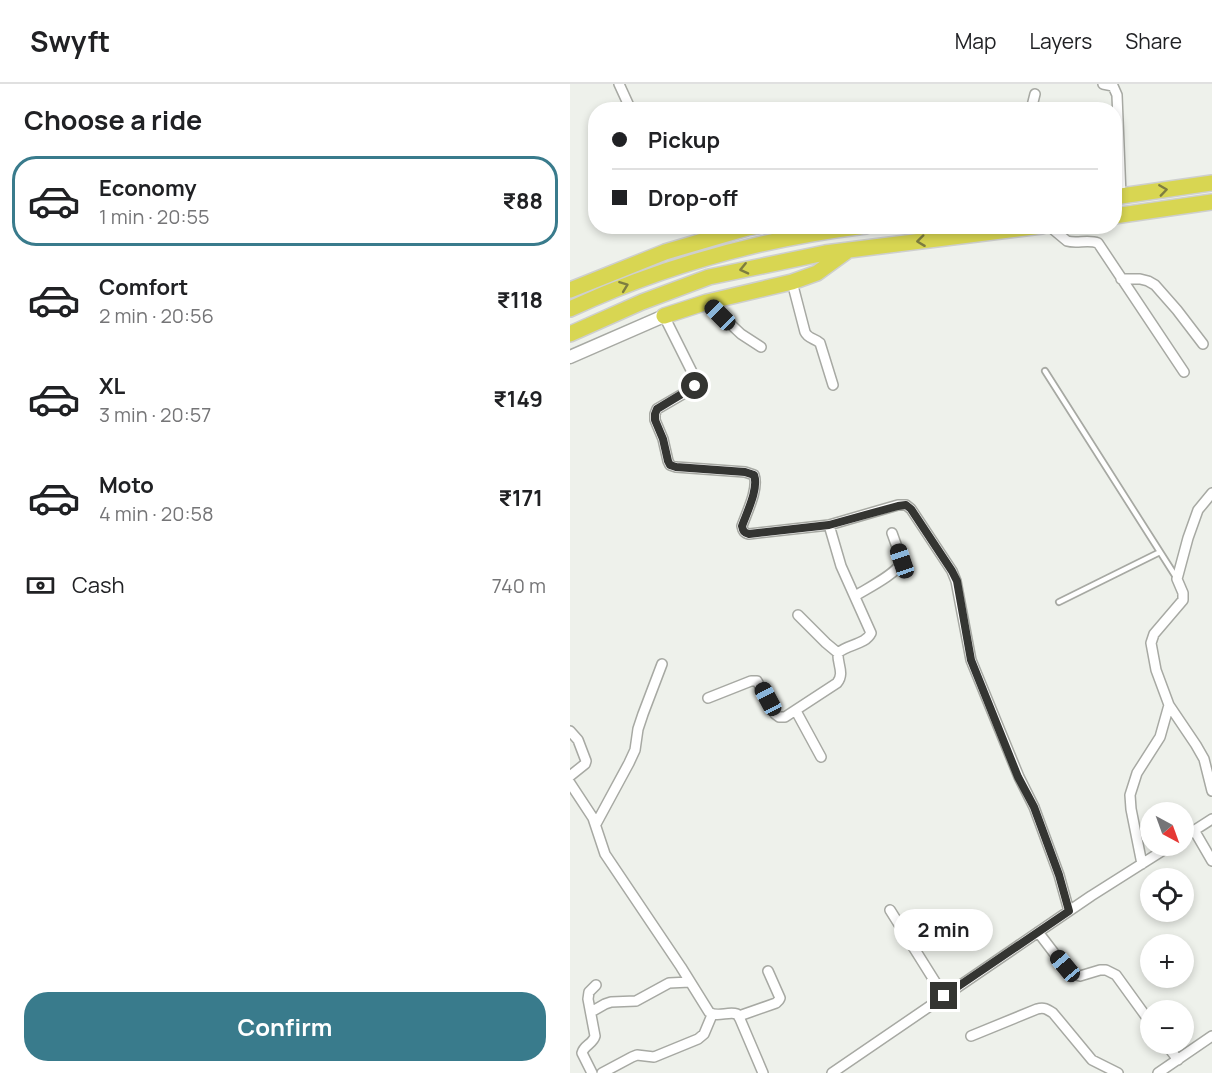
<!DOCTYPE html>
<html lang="en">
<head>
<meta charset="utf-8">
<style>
  :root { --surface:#fff; --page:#f2f2f2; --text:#202124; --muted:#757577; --line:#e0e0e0; --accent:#397b8c }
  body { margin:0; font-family:Manrope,sans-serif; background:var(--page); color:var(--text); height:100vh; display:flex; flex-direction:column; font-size:22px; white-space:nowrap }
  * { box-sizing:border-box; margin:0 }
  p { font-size:20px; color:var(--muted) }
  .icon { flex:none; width:33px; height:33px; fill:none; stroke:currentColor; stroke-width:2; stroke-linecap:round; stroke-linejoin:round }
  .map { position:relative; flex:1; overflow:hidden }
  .side { display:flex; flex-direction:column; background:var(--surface); width:570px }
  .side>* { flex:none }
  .hud { position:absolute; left:18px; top:18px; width:534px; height:132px; border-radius:24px; box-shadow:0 3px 9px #0003; display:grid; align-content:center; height:132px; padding:0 24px; background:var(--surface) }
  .needle { width:39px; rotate:139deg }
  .tools { position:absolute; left:570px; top:718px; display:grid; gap:12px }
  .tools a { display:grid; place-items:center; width:54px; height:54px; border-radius:50%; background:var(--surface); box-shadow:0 3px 9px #0003; font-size:30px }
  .end { position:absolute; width:27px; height:27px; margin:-14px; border:8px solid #343532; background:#fff; box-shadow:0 0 0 3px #fff }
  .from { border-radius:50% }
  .bubble { position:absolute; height:42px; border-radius:21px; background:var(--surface); box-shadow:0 3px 9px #0003; font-size:20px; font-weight:700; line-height:42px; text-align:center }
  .car { position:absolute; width:18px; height:36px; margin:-18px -9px; border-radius:8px; box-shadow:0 0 4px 2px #0007; background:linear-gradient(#222 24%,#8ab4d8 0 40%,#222 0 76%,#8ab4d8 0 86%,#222 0) }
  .hud b { display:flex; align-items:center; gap:21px; height:57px; font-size:22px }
  .hud b+b { border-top:2px solid var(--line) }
  .hud i { width:15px; height:15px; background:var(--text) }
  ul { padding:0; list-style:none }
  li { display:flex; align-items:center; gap:18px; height:90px; margin:0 12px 9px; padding:0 12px; border:3px solid transparent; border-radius:24px }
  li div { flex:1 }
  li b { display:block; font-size:22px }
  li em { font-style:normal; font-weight:700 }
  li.selected { border-color:var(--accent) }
  li>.icon { width:54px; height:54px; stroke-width:1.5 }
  h2 { padding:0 24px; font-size:27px; line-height:72px }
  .pay { display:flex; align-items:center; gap:15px; height:66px; padding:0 24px; font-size:22px }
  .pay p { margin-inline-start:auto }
  .primary-button { display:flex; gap:12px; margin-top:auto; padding:12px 24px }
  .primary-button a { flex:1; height:69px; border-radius:24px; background:var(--accent); color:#fff; font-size:24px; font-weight:700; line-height:69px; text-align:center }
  header { display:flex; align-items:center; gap:36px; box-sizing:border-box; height:84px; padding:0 30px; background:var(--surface); border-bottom:2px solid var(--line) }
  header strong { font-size:28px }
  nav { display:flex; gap:33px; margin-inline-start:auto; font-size:21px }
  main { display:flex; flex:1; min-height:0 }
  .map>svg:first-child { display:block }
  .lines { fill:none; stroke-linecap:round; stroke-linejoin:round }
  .service-casing { stroke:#a7a9a3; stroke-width:8 }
  .minor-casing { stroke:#a7a9a3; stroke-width:12 }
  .tertiary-casing { stroke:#a7a9a3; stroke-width:15 }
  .trunk-casing { stroke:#cecfce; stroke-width:18 }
  .service { stroke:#fff; stroke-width:4.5 }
  .minor { stroke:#fff; stroke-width:9 }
  .tertiary { stroke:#fff; stroke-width:12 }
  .trunk { stroke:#d8d652; stroke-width:15 }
  .oneway { stroke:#7e7d40 }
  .route { stroke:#343532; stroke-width:8 }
</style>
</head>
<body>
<header>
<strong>Swyft</strong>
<nav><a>Map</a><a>Layers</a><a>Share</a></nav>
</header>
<main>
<section class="side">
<h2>Choose a ride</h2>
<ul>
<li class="selected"><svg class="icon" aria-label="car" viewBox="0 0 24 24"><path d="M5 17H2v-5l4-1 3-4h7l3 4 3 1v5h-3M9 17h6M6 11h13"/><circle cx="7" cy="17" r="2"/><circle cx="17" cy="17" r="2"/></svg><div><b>Economy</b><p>1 min · 20:55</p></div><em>₹88</em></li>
<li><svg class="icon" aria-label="car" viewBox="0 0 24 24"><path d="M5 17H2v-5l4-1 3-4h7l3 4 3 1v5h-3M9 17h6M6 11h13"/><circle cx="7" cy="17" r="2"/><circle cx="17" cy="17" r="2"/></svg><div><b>Comfort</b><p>2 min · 20:56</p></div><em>₹118</em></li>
<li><svg class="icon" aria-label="car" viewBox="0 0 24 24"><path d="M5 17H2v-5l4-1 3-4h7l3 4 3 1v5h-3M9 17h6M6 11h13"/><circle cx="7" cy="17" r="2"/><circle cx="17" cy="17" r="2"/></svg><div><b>XL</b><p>3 min · 20:57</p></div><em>₹149</em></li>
<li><svg class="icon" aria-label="car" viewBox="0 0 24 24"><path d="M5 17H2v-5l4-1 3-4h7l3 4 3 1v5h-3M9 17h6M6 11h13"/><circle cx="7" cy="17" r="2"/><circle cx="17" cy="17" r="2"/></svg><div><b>Moto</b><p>4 min · 20:58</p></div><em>₹171</em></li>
</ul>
<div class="pay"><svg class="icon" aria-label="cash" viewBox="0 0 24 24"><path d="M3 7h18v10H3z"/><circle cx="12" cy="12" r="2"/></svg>Cash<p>740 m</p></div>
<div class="primary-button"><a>Confirm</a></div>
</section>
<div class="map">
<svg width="642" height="989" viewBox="0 0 642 989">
  <rect width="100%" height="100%" fill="#eef1eb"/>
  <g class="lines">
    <defs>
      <path id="service" d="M475 287 606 493
        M489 518 590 468"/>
      <path id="minor" d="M49 0 60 24
        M533 0 543 2 547 11 551 112
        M461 26 465 10
        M479 142 497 157C507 160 518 155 528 159L614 288
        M551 195H570L578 197 585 201 607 226 633 260
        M222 198 235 248C238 255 245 254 250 259L263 301
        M137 218 171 250 191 263
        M94 232 125 294 126 298 123 304 87 325 85 330V336L93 355 98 377 100 381 106 383 175 388 184 391C189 404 177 428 172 442 173 447 174 449 179 450L259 441 271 482 301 549C295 561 278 560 268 569 267 580 275 589 267 599L215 633H209L205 630 187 597H181L138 614
        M642 409 628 426 618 454 607 495 613 509V516L584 550 581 559 586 586 599 621 626 661 634 675 642 707
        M259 441 328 421H336L341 425 382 487 386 497 401 576 449 693 464 723 489 791 499 827
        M285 512C298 504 327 490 332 477L322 449
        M228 531 256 559 268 569
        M226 627 251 673
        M0 647 8 656 16 677 15 680 0 692
        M0 699 23 734 35 770 111 883 139 928C147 934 158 927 167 930L170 935 193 989
        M26 740 59 679 65 666 68 645 73 630 92 580
        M624 746 642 777
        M614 753 642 735
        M572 780 561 725 560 711 567 689 590 653 599 621
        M320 826 374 912
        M468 848 494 882 506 891 510 892 530 886H536L546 891 580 938
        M21 928 35 920 41 918 66 917 99 899 120 898
        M169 932 206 919 209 916 210 914 198 887
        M401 952 467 925C474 923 477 925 483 929L522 976 548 989
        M596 960 608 976
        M22 989 12 969C14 961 23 960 25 952L18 915 19 908 26 901
        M32 989 62 973 67 971 84 973 128 955 134 950 142 931
        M262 989 521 812 600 762
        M588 989 642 952"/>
      <path id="tertiary" d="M0 273 94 232"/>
      <path id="trunk" d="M544 113 642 99
        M544 132 642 118
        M0 206 95 168 177 144 188 142
        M0 225C93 182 195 154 296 142
        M94 232 137 218 222 198 247 189 276 168
        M0 250 72 218 139 193 255 169 472 142"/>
    </defs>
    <use href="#service" class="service-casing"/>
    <use href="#minor" class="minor-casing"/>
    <use href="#tertiary" class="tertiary-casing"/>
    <use href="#trunk" class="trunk-casing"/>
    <use href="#service" class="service"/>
    <use href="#minor" class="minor"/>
    <use href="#tertiary" class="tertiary"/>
    <use href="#trunk" class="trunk"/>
  </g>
  <defs><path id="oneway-chevron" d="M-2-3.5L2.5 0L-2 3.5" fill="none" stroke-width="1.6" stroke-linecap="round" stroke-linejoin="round" transform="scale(1.5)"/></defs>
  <g class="oneway">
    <use href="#oneway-chevron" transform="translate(593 106) rotate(-8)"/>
    <use href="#oneway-chevron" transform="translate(351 157) rotate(173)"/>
    <use href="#oneway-chevron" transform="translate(174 185) rotate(167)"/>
    <use href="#oneway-chevron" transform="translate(54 202) rotate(-21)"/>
  </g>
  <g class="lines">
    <path class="route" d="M125 302 87 325 85 330V336L93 355 98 377 100 381 106 383 175 388 184 391C189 404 177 428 172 442 173 447 174 449 179 450L259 441 328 422 336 421 341 425 382 487 387 497 401 576 448 693 464 723 489 791 499 827 374 912"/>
  </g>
</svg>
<div class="tools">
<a><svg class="needle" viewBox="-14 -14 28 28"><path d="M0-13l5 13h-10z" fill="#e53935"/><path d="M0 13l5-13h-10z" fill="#757577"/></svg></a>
<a><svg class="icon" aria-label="locate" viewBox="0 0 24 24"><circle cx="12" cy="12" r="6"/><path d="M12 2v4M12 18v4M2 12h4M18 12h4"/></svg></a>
<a>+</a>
<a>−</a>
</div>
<i class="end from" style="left:125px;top:302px"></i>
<i class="end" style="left:374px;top:912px"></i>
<div class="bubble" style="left:324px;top:825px;width:99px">2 min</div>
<i class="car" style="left:150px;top:231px;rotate:315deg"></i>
<i class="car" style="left:332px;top:477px;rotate:341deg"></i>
<i class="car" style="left:198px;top:615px;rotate:332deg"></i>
<i class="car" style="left:495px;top:882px;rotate:320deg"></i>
<div class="hud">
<b><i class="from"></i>Pickup</b>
<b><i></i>Drop-off</b>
</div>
</div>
</main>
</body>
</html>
